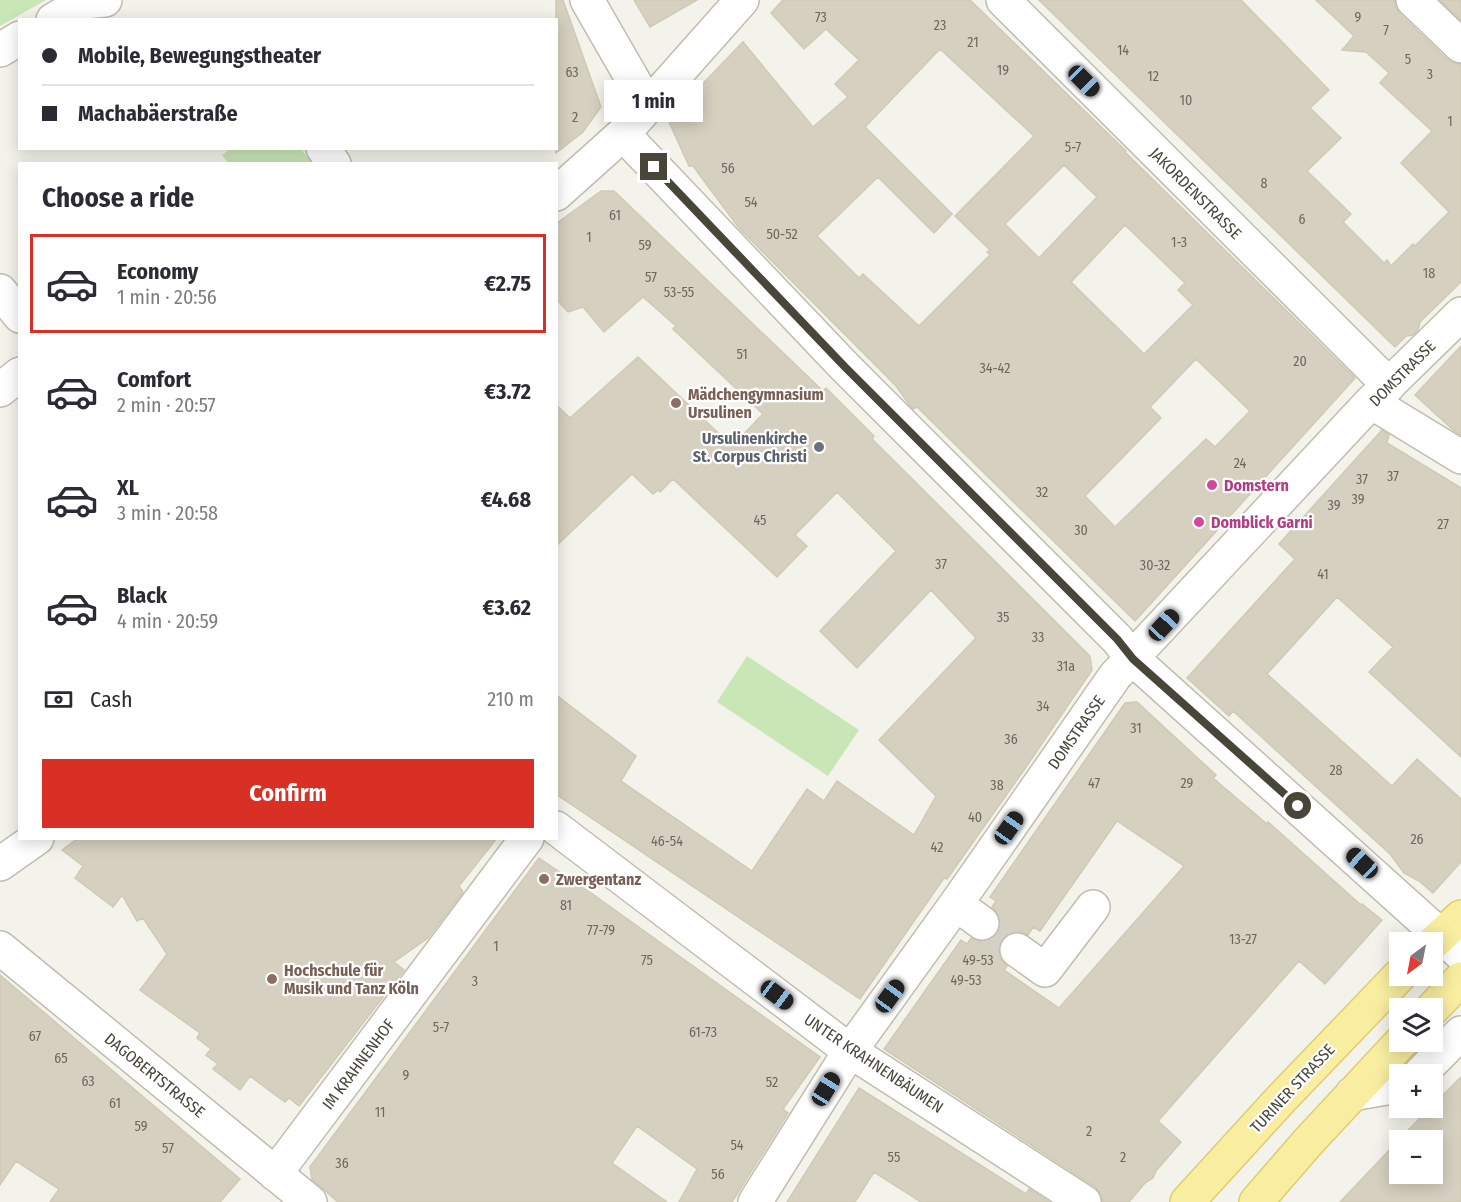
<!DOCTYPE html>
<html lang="en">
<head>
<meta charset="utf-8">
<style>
  :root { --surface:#fff; --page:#f7f7f7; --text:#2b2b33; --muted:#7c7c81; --line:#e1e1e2; --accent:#d93025 }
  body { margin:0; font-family:"Fira Sans Condensed",sans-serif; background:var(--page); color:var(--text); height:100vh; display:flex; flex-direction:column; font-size:22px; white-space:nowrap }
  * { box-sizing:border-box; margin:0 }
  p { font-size:20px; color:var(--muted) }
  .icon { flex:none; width:33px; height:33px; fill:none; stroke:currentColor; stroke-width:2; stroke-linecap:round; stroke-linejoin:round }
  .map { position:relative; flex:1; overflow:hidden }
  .details { position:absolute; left:18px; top:162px; width:540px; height:678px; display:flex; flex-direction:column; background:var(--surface); border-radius:0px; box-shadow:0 3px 15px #0003 }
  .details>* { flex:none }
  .hud { position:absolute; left:18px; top:18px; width:540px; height:132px; border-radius:0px; box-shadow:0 3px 15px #0003; display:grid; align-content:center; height:132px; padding:0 24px; background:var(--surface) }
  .needle { width:39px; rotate:212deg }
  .fabs { position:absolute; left:1389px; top:932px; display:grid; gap:12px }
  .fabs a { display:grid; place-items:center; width:54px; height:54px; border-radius:0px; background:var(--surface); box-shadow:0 3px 15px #0003; font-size:30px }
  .end { position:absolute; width:27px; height:27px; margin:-14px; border:8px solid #484539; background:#fff; box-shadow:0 0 0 3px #fff }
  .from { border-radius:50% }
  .bubble { position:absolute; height:42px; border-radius:0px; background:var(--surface); box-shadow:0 3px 15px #0003; font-size:20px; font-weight:700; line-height:42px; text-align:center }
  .car { position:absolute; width:18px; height:36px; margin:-18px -9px; border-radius:8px; box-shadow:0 0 4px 2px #0007; background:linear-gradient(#222 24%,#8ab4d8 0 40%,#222 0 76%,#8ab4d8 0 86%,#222 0) }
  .hud b { display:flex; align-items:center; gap:21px; height:57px; font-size:22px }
  .hud b+b { border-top:2px solid var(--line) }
  .hud i { width:15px; height:15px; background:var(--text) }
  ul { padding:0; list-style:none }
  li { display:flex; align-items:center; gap:18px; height:99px; margin:0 12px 9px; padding:0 12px; border:3px solid transparent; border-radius:0px }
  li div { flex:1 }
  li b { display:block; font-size:22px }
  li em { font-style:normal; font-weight:700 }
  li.current { border-color:var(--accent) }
  li>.icon { width:54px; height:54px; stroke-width:1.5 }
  h2 { padding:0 24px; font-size:27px; line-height:72px }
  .pay { display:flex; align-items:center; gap:15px; height:66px; padding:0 24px; font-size:22px }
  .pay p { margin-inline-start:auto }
  .action { display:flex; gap:12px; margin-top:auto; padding:12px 24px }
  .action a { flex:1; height:69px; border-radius:0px; background:var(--accent); color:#fff; font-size:24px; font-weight:700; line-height:69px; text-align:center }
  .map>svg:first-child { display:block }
  .green { fill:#c9e6b6 }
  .building { fill:#d6d0c1; stroke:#d0c9b4; stroke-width:1.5; fill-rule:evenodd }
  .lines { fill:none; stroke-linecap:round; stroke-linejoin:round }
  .minor-tunnel { stroke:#d2d0c7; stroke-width:33; stroke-dasharray:33 16; stroke-linecap:butt }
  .minor-casing { stroke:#c0bcae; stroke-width:36 }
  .major-casing { stroke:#decd70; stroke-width:36 }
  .minor { stroke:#fff; stroke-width:33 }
  .major { stroke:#f9eda0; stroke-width:33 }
  .route { stroke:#484539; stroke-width:8 }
  .education-dot { fill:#8d6e63; stroke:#fff; stroke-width:2 }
  .worship-dot { fill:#6b7280; stroke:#fff; stroke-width:2 }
  .hotel-dot { fill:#d1479c; stroke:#fff; stroke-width:2 }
  .labels { text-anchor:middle; stroke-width:4.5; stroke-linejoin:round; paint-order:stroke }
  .number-label { font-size:14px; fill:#6c685b }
  .street-label { font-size:16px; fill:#484539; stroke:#fff }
  .education-label { font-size:16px; font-weight:bold; fill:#785e54; stroke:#fff; text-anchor:start }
  .worship-label { font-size:16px; font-weight:bold; fill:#5b616d; stroke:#fff; text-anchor:end }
  .hotel-label { font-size:16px; font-weight:bold; fill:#b23c85; stroke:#fff; text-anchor:start }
</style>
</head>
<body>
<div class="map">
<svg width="1461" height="1202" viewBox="0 0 1461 1202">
  <rect width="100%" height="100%" fill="#f4f3eb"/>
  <path class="green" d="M0 0H46L0 26Z
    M230 149H301L312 163H228L222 155Z
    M747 656 859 730 828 776 717 702Z"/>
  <path class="building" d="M556 0H563L601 107 583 132 556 153Z
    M634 0H697L650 27Z
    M783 0H970L1126 151 1125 152 1355 378 1135 621 917 407 913 409 908 403 896 386 739 228 693 166H689L668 120 743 42 813 127 848 97 835 84 859 60 826 29 804 49 771 13ZM940 49 1034 136 955 216 990 250 987 252 990 255 919 326 863 274 859 278 817 236 878 177 934 233 952 214 865 127ZM1064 165 1097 197 1039 258 1005 224ZM1125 225 1185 283 1178 290 1193 305 1144 354 1071 282ZM1196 359 1250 411 1215 447 1206 439 1115 527 1085 496 1161 418 1150 407Z
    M1039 0H1241L1329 90 1310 108 1341 138 1307 171 1351 214 1343 222 1384 263 1387 260 1391 266 1413 244 1415 246 1449 212 1401 163 1432 131 1380 83 1389 73 1366 52 1342 50 1354 36 1316 0H1395V6L1400 14 1448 60 1456 64H1461V282L1420 322 1418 330 1413 335 1406 336 1395 347Z
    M1440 0H1461V20Z
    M601 191H614L823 391 826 388 874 436 872 439 1090 656 1092 670 1024 770 947 879 944 878 860 999 556 794V695L636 756 621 781 752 871 807 789 824 801 837 781 914 835 936 796 879 740 976 638 931 590 857 668 820 631 896 551 837 492 795 535 807 546 777 577 673 479 660 492 658 490 653 494 632 474 556 546V405L570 418 638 357 732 446 763 414 673 329 676 326 643 297 604 332 583 307 568 312 556 299V224Z
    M1461 346V435L1453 430 1415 395Z
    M1382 430 1389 435 1387 443 1461 488V757L1369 672 1393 647 1337 597 1267 674 1392 786 1417 759 1461 799V862L1433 893 1419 881 1404 873 1390 854 1233 711 1229 716 1187 678 1295 559 1279 544Z
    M1137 702 1216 775 1213 778 1267 824 1268 822 1361 905 1362 904 1382 920 1325 984 1299 961 1158 1121 1181 1142 1156 1171 1153 1178 1145 1183 1129 1202H1103L1100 1193 1094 1186 884 1049 961 940 967 944 971 938 979 942 989 940 997 934 1001 924 999 916 992 907 996 901 990 897 1125 703ZM1117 821 1184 866 1059 1008 1004 970 1007 966 1000 958 998 948 1002 939 1010 933 1019 931 1028 935 1033 927 1040 931Z
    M78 838H497L459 886 463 892 428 938 394 962 404 970 299 1106 289 1098 285 1102 250 1076 240 1090 213 1069 218 1064 206 1055 211 1049 197 1038 200 1033 140 990 167 954 143 918 137 921 122 895 113 907 75 878 83 866 62 850Z
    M539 858 594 895 820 1057 783 1109 788 1113 732 1202H679L697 1169 637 1126 612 1163 667 1202H338L312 1179 310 1167Z
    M0 975 240 1179 220 1202H50L59 1189 16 1161 0 1185Z
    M1461 1077V1202H1340L1416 1122ZM1400 1140H1432V1173H1400Z
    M859 1088 1026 1194 1029 1189 1049 1202H921L874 1172 855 1202H787Z"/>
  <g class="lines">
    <path class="minor-tunnel" d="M982 923 1017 950"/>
    <defs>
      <path id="minor" d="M587 0 648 106
        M1003 0 1389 385
        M1413 0 1461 46
        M53 20 84 2 105 0
        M0 50 20 38
        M623 134 845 367 1117 639 1133 659 1461 954
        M323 148 334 164
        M556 194 623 134 742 0
        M0 291 20 316
        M0 390 20 374
        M1371 402 1461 457
        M556 828 850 1051 1084 1202
        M0 864 37 838
        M956 904 982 923
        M0 948 310 1202
        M1017 950 1045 970 1093 907
        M1420 1074 1461 1033
        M1352 1094 1386 1088 1400 1083
        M275 1174 527 838
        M755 1202 850 1051 956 904 1115 676 1371 402 1461 314"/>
      <path id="major" d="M1432 944 1461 917
        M1432 1009 1461 979
        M1187 1202 1282 1098 1400 975
        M1256 1202 1308 1142 1402 1041"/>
    </defs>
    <use href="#minor" class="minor-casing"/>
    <use href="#major" class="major-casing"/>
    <use href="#minor" class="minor"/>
    <use href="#major" class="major"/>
  </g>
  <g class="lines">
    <path class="route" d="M654 167 845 367 1117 639 1133 659 1298 806"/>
  </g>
  <g class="education-dot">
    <circle cx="676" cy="403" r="6"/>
    <circle cx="544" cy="879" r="6"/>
    <circle cx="272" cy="979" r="6"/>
  </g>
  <circle class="worship-dot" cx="819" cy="447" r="6"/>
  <g class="hotel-dot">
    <circle cx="1212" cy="485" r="6"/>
    <circle cx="1199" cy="522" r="6"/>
  </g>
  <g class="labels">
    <g class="number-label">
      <text x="821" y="22">73</text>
      <text x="1358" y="22">9</text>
      <text x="940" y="30">23</text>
      <text x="1386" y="35">7</text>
      <text x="973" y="47">21</text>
      <text x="1123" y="55">14</text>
      <text x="1408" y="64">5</text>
      <text x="1003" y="75">19</text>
      <text x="572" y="77">63</text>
      <text x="1430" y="79">3</text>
      <text x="1153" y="81">12</text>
      <text x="1186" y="105">10</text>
      <text x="575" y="122">2</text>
      <text x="1450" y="126">1</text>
      <text x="1073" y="152">5-7</text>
      <text x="728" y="173">56</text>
      <text x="1264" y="188">8</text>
      <text x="751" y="207">54</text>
      <text x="615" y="220">61</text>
      <text x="1302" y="224">6</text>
      <text x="782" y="239">50-52</text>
      <text x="589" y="242">1</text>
      <text x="1179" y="247">1-3</text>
      <text x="645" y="250">59</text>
      <text x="1429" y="278">18</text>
      <text x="651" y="282">57</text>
      <text x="679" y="297">53-55</text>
      <text x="742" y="359">51</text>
      <text x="1300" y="366">20</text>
      <text x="995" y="373">34-42</text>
      <text x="1240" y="468">24</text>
      <text x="1393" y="481">37</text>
      <text x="1362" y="484">37</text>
      <text x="1042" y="497">32</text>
      <text x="1358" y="504">39</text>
      <text x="1334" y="510">39</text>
      <text x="760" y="525">45</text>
      <text x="1443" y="529">27</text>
      <text x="1081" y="535">30</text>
      <text x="941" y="569">37</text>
      <text x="1155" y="570">30-32</text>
      <text x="1323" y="579">41</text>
      <text x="1003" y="622">35</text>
      <text x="1038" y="642">33</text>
      <text x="1066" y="671">31a</text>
      <text x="1043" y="711">34</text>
      <text x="1136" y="733">31</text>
      <text x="1011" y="744">36</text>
      <text x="1336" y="775">28</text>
      <text x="1094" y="788">47</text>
      <text x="1187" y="788">29</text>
      <text x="997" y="790">38</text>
      <text x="975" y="822">40</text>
      <text x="1417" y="844">26</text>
      <text x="667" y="846">46-54</text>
      <text x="937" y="852">42</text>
      <text x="566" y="910">81</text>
      <text x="601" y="935">77-79</text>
      <text x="1243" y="944">13-27</text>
      <text x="496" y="951">1</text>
      <text x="647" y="965">75</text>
      <text x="978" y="965">49-53</text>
      <text x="966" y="985">49-53</text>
      <text x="475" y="986">3</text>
      <text x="441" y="1032">5-7</text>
      <text x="703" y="1037">61-73</text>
      <text x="35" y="1041">67</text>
      <text x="61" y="1063">65</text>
      <text x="406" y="1080">9</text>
      <text x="88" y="1086">63</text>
      <text x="772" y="1087">52</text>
      <text x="115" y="1108">61</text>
      <text x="380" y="1117">11</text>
      <text x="141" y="1131">59</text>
      <text x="1089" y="1136">2</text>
      <text x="737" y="1150">54</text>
      <text x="168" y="1153">57</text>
      <text x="894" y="1162">55</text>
      <text x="1123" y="1162">2</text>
      <text x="342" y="1168">36</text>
      <text x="718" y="1179">56</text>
    </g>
    <g class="street-label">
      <text transform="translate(1196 193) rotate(45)" y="6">JAKORDENSTRASSE</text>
      <text transform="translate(1402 373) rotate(-45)" y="6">DOMSTRASSE</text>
      <text transform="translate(1076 732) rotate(-55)" y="6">DOMSTRASSE</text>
      <text transform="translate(874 1063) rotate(34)" y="6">UNTER KRAHNENBÄUMEN</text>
      <text transform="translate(358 1064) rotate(-53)" y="6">IM KRAHNENHOF</text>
      <text transform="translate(155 1075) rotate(39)" y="6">DAGOBERTSTRASSE</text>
      <text transform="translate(1292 1088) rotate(-47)" y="6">TURINER STRASSE</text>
    </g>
    <g class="education-label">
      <text x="688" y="400">Mädchengymnasium<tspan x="688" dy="18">Ursulinen</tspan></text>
      <text x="556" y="885">Zwergentanz</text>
      <text x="284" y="976">Hochschule für<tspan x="284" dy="18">Musik und Tanz Köln</tspan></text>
    </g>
    <g class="worship-label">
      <text x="807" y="444">Ursulinenkirche<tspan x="807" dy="18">St. Corpus Christi</tspan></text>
    </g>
    <g class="hotel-label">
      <text x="1224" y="491">Domstern</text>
      <text x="1211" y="528">Domblick Garni</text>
    </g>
  </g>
</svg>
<div class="fabs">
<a><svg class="needle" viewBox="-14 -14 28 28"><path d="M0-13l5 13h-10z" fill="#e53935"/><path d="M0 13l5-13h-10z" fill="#7c7c81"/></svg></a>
<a><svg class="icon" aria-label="layers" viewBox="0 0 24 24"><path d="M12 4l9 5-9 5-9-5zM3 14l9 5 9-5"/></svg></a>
<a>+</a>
<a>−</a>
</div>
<i class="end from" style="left:1298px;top:806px"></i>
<i class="end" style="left:654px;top:167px"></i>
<div class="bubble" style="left:604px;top:80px;width:99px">1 min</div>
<i class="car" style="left:1084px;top:81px;rotate:135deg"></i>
<i class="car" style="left:1164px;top:625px;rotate:43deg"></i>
<i class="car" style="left:1009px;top:828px;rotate:35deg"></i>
<i class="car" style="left:1362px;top:863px;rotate:313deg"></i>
<i class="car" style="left:777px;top:995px;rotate:127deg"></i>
<i class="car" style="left:890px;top:996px;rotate:36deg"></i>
<i class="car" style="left:826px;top:1089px;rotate:32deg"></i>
<div class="hud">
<b><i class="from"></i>Mobile, Bewegungstheater</b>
<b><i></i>Machabäerstraße</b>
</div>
<section class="details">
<h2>Choose a ride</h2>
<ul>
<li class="current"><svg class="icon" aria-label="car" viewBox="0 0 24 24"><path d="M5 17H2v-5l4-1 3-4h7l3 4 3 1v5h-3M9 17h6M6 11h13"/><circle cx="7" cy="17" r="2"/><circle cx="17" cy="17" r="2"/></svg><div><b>Economy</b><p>1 min · 20:56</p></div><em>€2.75</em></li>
<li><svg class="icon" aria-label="car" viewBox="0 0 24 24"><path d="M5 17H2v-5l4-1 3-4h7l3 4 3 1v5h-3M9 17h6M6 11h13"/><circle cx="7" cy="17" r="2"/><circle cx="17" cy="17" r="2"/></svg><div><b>Comfort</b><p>2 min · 20:57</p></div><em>€3.72</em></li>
<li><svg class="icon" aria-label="car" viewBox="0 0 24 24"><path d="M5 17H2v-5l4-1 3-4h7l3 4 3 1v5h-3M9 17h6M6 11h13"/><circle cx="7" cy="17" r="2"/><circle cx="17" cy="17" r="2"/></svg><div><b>XL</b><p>3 min · 20:58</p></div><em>€4.68</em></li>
<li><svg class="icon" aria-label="car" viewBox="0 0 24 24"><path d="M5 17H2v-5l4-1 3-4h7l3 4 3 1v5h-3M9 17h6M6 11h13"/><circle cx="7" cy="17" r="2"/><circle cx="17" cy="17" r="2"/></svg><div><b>Black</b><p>4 min · 20:59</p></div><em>€3.62</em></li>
</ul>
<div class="pay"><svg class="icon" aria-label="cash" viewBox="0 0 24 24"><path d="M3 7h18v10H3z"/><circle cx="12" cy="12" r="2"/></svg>Cash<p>210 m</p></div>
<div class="action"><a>Confirm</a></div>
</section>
</div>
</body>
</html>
